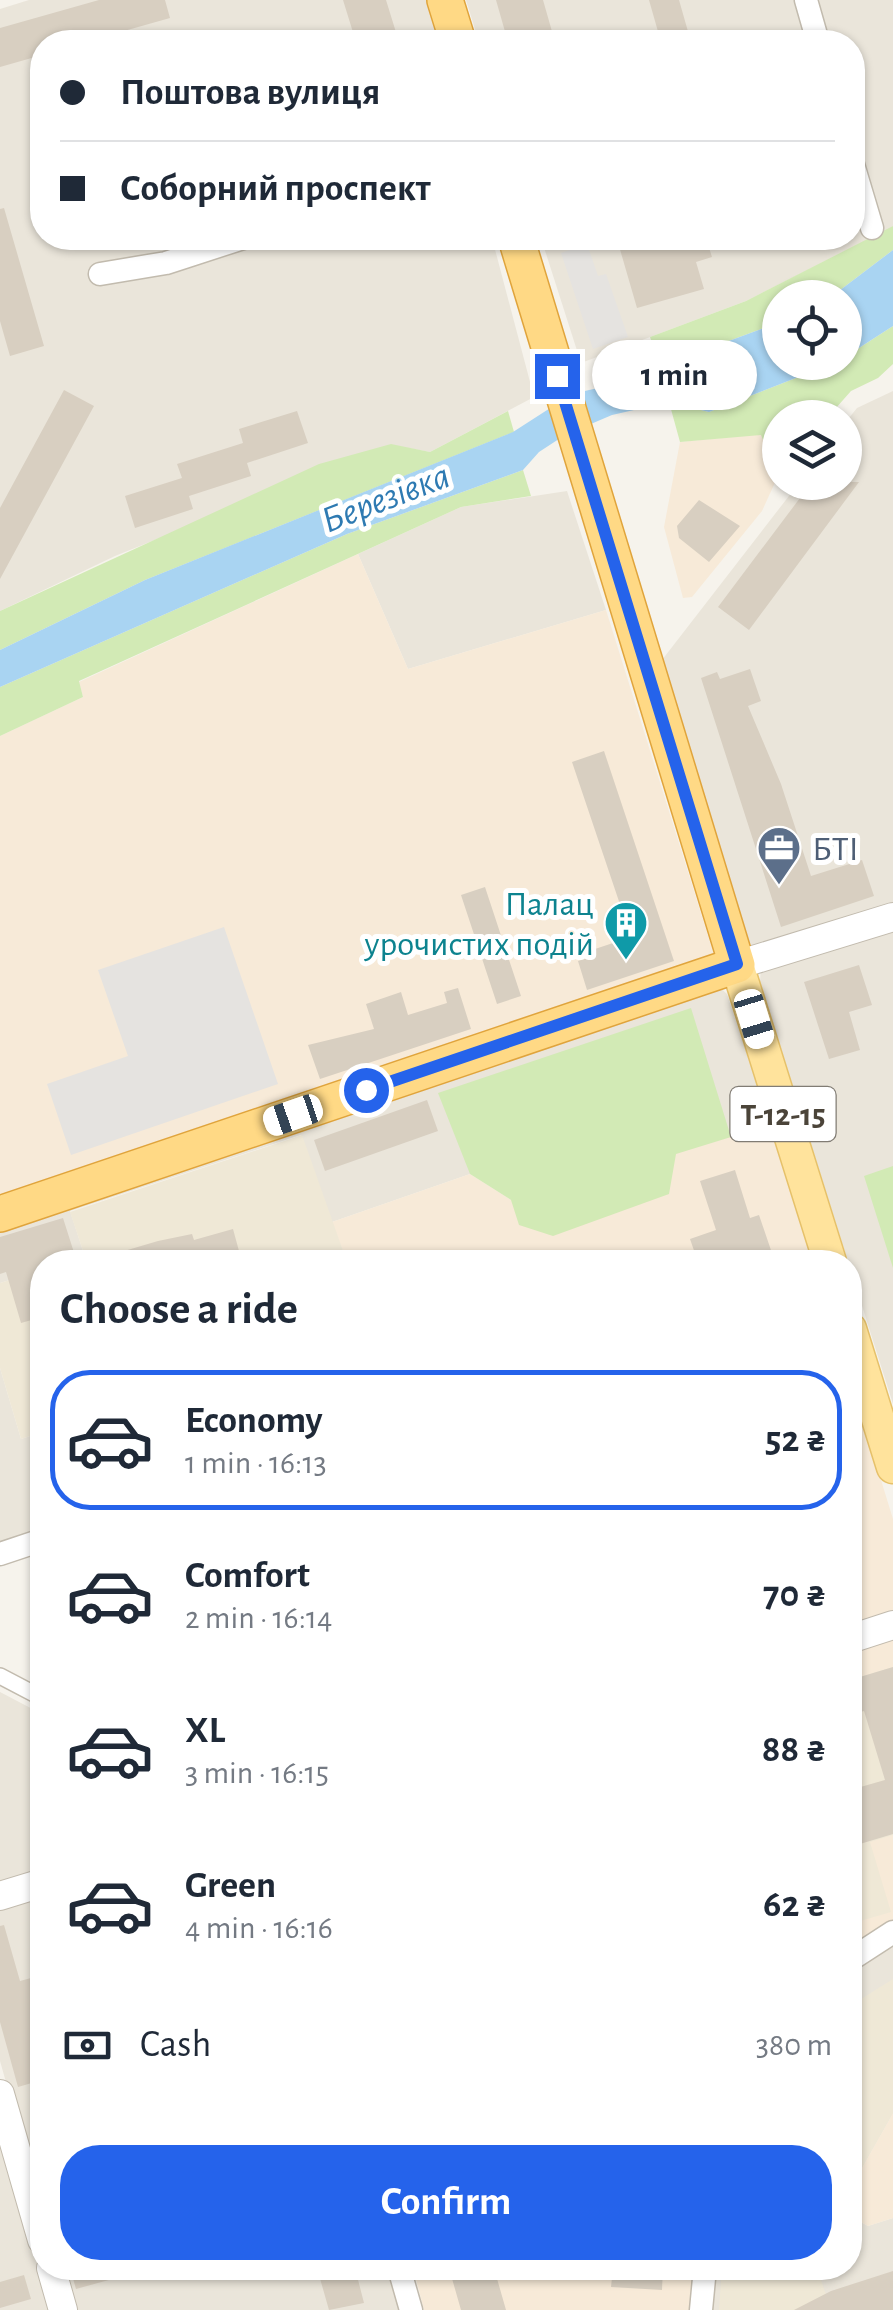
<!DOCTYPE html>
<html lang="en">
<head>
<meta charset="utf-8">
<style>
  :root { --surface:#fff; --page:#f2f2f3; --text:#1f2937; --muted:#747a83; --line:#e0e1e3; --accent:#2563eb }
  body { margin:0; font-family:"Alegreya Sans",sans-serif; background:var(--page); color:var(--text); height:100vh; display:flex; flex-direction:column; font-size:38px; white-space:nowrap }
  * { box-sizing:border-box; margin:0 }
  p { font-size:32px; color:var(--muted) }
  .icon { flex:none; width:55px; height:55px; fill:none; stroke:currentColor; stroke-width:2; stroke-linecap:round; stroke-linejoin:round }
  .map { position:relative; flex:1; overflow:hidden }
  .drawer { position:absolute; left:30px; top:1250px; width:832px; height:1030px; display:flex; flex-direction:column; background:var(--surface); border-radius:40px; box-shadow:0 2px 8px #0004 }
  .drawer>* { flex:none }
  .hud { position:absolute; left:30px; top:30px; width:835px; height:220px; border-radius:40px; box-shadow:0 2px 8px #0004; display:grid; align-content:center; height:220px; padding:0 30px; background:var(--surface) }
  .buttons { position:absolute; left:762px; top:280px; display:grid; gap:20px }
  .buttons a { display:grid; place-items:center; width:100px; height:100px; border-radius:50%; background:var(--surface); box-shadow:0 2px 8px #0004; font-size:50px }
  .end { position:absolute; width:45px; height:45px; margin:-22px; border:12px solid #2563eb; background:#fff; box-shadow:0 0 0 5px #fff }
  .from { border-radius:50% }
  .bubble { position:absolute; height:70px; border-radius:35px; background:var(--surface); box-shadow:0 2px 8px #0004; font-size:32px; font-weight:700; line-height:70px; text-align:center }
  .car { position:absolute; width:30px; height:60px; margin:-30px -15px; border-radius:12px; box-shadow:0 0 8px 2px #0007; background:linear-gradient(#fff 24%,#345 0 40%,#fff 0 76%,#345 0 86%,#fff 0) }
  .hud b { display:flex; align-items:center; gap:35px; height:95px; font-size:38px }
  .hud b+b { border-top:2px solid var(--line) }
  .hud i { width:25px; height:25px; background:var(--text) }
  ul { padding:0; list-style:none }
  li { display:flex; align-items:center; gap:30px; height:140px; margin:0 20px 15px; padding:0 10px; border:5px solid transparent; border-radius:40px }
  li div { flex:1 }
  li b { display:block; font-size:38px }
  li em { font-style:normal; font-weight:700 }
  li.current { border-color:var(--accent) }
  li>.icon { width:90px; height:90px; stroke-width:1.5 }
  h2 { padding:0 30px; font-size:45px; line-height:120px }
  .pay { display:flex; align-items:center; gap:25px; height:110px; padding:0 30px; font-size:38px }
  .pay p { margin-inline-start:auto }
  .button { display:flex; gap:20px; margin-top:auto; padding:20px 30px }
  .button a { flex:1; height:115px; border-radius:40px; background:var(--accent); color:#fff; font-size:40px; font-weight:700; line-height:115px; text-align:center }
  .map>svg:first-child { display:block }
  .residential { fill:#eae5da }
  .commercial { fill:#f7ead8 }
  .education { fill:#efe8d6 }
  .green { fill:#d2eab5 }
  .parking { fill:#e5e3e0 }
  .water { fill:#a9d4f2 }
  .building { fill:#d8cfc1 }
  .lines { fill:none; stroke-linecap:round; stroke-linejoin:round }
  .pedestrian-casing { stroke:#c2bbae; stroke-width:18 }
  .minor-casing { stroke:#c2bbae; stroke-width:25 }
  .tertiary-casing { stroke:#c2bbae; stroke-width:30 }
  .primary-casing { stroke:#e6c16a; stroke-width:35 }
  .trunk-casing { stroke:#e0a43c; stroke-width:38 }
  .pedestrian { stroke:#fff; stroke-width:15 }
  .minor { stroke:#fff; stroke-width:22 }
  .tertiary { stroke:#fff; stroke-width:28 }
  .primary { stroke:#ffe39c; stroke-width:32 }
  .trunk { stroke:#ffd985; stroke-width:35 }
  .route { stroke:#2563eb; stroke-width:12 }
  .labels { text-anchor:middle; stroke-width:10; stroke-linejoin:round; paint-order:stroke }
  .shield { fill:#fff; stroke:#817c74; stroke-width:2.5 }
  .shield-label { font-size:32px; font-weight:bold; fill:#4b4439 }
  .service-label { font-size:35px; fill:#4e5e75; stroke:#fff; text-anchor:start }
  .culture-label { font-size:35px; fill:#0d838f; stroke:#fff; text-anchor:end }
  .water-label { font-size:38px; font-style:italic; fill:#2e7ab2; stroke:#fff }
</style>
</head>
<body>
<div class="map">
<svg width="893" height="2310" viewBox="0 0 893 2310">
  <rect width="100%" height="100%" fill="#f6f3ec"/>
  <path class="residential" d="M29 0H433L446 42H42V238H492L534 397 430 452 391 445 115 556 0 611V9Z
    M466 0H798L810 42H479Z
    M817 0H893V226L882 235 853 129 852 42H829Z
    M853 190 867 240 746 301 581 363 541 238H852Z
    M893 391V909L757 948 749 944 662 660 799 483 845 482V423L857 408Z
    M567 491 606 610 408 669 358 554 461 507Z
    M893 924V1404L760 982 761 967Z
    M716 984 727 994 770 1124 676 1154 470 1174 332 1222 301 1135 70 1211 85 1257 42 1262V1270L0 1283V1226Z
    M0 1368 21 1439 42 1432V1532L0 1545Z
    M0 1692 42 1714V1872L0 1884Z
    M42 1892V2209L0 2061V1904Z
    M893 1944V2113L850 2189V1971Z
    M0 2124 42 2266 56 2310H0Z
    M850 2216 868 2226 893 2218V2310H709L712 2268H850Z
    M59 2268H389L401 2310H72Z"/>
  <path class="commercial" d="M762 434 778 476 762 511 692 597 683 598 664 527 680 442Z
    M358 554 408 669 606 610 714 955 0 1206V736L83 697 79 682Z
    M770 1124 815 1262H347L332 1222 470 1174 511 1200Z
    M850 1379 893 1519V1616L850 1630Z
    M893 1634V1922L850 1945V1648Z
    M893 2113V2218L868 2226 850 2216V2189Z
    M413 2268H696L692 2310H424Z"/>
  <path class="education" d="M302 1135 347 1262H68L85 1257 70 1212Z
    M42 1270V1432L21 1439 0 1368V1283Z
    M893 1667V1835L870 1842 891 1912 850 1924V1680Z
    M893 1979V2113L850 2189V2006Z
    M722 2268H817L831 2310H719Z"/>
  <path class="green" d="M893 226V250L831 297 780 298V322L726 342 656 355 650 337 746 301Z
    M893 326V364L878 378 851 391 828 417 780 418 778 476 761 435 680 442 669 402 709 412 834 363 845 362V357Z
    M508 411 514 432 145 580 0 650V611L319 464 391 444 430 452Z
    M523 470 531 496 461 507 79 681 83 697 0 736V687L347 534Z
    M691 1008 731 1137 676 1154 669 1194 553 1236 519 1225 511 1200 470 1174 438 1093Z
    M893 1166V1268L864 1176Z"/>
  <path class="parking" d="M587 244 598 276 606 274 628 337 593 349 561 253Z
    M224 927 278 1084 71 1155 47 1084 128 1056 98 970Z"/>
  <path class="water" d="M893 250V326L845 357V298L831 297Z
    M780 322V362L834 363 709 412 669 402 612 415 565 435 539 452 523 470 347 534 0 687V650L145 580 513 432 572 394 658 374 656 355 726 342Z"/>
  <path class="building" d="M99 0H165L170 18 85 42H42V55L0 67V28Z
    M343 0H386L399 42H356Z
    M496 0H543L555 42H508Z
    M649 0H679L691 42H661Z
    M4 208 44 346 10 356 0 321V209Z
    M647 238H706L712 257 696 262 704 289 637 308 619 246Z
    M64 390 94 406 0 579V508Z
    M297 411 308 443 247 463 251 476 189 496 193 509 135 528 125 496 182 478 177 464 243 443 239 429Z
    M812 482H859L749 630 718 607Z
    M699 500 740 526 709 562 679 538 677 526Z
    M750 669 761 701 748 706 781 784 811 876 862 860 874 896 781 927 701 678 717 672 720 679Z
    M604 751 674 961 587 990 578 961 591 957 589 951 631 937 572 762Z
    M485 887 521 996 497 1004 461 895Z
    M859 965 872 1005 849 1012 860 1050 829 1059 804 982Z
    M458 988 471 1029 320 1079 308 1045 374 1029 366 1004 401 992 408 1015 447 1003 444 992Z
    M427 1100 438 1131 325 1171 314 1140Z
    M735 1170 750 1218 759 1215 775 1262H698L690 1239 716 1230 700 1181Z
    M63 1218 77 1262H42V1317L21 1323 6 1272 0 1274V1237Z
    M233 1229 242 1262H98L97 1259 158 1241 192 1234 194 1240Z
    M893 1667V1834L850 1847V1790L885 1780 864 1711 850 1715V1680Z
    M4 1925 20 1981 42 1975V1993L34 1995 42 2025V2080L18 2087 0 2022V1926Z
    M70 2268H137L138 2272 76 2289Z
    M317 2268H355L364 2303 329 2310Z
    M449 2268H494L506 2310H461Z
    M613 2268H663L662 2290 611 2287Z
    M893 2271V2310H794L831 2291Z
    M24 2275 31 2299 0 2308V2282Z"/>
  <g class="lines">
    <defs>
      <path id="pedestrian" d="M0 1676 42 1698"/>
      <path id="minor" d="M806 0 818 42
        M852 161 872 228
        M100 274 166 263 243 238
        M0 1554 42 1540
        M850 1960 893 1932
        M399 2268 411 2310
        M701 2310 705 2268"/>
      <path id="tertiary" d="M737 965 893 917
        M850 1639 893 1625
        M0 1896 42 1883
        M0 2094 42 2240
        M51 2268 63 2310"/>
      <path id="primary" d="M737 965 830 1262
        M850 1329 893 1467"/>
      <path id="trunk" d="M445 0 458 42
        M0 1214 737 965 516 238"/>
    </defs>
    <use href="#pedestrian" class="pedestrian-casing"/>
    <use href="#minor" class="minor-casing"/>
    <use href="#tertiary" class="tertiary-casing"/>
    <use href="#primary" class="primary-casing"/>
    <use href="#trunk" class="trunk-casing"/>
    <use href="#pedestrian" class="pedestrian"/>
    <use href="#minor" class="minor"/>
    <use href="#tertiary" class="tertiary"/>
    <use href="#primary" class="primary"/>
    <use href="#trunk" class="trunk"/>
  </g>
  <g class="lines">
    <path class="route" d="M366 1090 737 964 557 376"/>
  </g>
  <defs>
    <symbol id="office-pin" viewBox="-11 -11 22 30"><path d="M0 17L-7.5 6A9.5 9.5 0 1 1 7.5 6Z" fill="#5c6f8a" stroke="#fff"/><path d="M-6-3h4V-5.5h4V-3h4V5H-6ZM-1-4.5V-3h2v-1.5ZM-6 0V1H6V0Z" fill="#fff"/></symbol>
    <symbol id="building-pin" viewBox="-11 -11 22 30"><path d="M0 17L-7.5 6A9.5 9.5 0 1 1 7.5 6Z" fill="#0f9aa8" stroke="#fff"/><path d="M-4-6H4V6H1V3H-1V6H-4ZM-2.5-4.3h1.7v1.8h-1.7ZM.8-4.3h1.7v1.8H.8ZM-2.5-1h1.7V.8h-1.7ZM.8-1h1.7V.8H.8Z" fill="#fff"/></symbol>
  </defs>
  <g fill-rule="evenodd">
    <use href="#office-pin" x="754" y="823" width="50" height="68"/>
    <use href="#building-pin" x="601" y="898" width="50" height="68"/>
  </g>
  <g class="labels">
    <rect class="shield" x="730.5" y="1087" width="105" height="54" rx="8"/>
    <g class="shield-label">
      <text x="783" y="1125">Т-12-15</text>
    </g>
    <g class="service-label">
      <text x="812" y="860">БТІ</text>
    </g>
    <g class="culture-label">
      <text x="594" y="915">Палац<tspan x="594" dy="40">урочистих подій</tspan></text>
    </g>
    <g class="water-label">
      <text transform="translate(385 497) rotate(-21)" y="13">Березівка</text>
    </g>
  </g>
</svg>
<div class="buttons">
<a><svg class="icon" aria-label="locate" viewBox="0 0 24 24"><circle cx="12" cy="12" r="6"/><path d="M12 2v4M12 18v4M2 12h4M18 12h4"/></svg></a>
<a><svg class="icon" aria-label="layers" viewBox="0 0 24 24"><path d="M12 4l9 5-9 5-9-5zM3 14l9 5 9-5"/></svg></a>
</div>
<i class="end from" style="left:366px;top:1090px"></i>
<i class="end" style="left:557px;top:376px"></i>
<div class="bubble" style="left:592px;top:340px;width:165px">1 min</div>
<i class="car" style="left:754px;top:1019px;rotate:163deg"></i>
<i class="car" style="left:293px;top:1115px;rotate:251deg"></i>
<div class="hud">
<b><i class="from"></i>Поштова вулиця</b>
<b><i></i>Соборний проспект</b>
</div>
<section class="drawer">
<h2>Choose a ride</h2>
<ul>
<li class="current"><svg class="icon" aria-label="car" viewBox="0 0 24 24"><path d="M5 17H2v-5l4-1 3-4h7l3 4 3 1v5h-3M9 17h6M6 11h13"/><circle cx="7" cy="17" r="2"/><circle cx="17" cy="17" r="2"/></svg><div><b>Economy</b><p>1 min · 16:13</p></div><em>52 ₴</em></li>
<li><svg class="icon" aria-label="car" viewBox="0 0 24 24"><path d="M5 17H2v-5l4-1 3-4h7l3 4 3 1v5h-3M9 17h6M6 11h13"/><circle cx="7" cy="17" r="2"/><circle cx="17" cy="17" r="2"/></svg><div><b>Comfort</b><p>2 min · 16:14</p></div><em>70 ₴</em></li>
<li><svg class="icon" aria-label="car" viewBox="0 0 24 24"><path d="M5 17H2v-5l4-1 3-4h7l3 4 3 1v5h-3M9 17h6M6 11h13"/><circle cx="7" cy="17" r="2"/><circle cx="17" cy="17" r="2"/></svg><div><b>XL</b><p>3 min · 16:15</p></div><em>88 ₴</em></li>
<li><svg class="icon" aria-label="car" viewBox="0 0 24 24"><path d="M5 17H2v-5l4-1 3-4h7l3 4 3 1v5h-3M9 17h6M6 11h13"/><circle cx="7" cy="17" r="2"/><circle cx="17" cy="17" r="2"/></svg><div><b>Green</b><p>4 min · 16:16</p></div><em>62 ₴</em></li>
</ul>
<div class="pay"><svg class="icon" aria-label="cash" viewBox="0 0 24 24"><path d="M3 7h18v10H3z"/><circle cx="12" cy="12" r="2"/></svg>Cash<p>380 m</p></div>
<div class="button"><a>Confirm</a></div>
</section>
</div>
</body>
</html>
